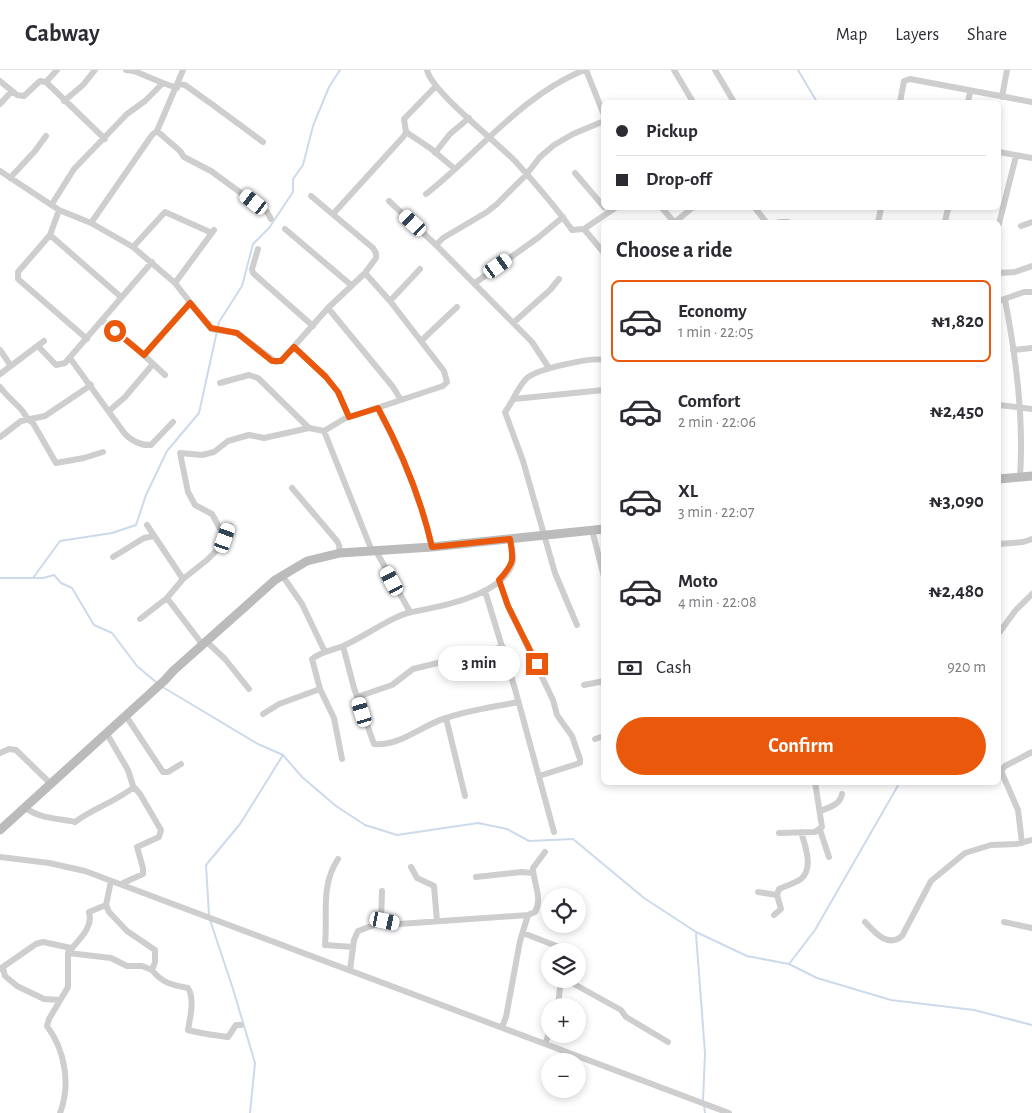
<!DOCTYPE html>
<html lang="en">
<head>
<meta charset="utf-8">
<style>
  :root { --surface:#fff; --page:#f7f7f7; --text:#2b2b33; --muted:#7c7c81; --line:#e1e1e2; --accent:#ea580c }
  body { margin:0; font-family:"Alegreya Sans",sans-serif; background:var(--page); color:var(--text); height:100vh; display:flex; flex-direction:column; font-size:19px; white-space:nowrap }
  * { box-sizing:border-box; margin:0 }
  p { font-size:16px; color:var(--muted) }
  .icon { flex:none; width:28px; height:28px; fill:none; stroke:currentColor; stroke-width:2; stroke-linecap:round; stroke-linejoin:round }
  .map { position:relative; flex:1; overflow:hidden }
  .panel { position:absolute; left:601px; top:150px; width:400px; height:565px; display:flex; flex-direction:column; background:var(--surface); border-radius:8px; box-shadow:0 2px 8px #0003 }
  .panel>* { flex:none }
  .guide { position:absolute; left:601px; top:30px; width:400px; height:110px; border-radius:8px; box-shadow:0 2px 8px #0003; display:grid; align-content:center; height:110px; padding:0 15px; background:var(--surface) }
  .fabs { position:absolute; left:541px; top:818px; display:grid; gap:10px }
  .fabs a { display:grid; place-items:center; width:45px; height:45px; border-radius:50%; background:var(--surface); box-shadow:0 2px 8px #0003; font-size:25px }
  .end { position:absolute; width:22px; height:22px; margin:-11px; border:6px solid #ea580c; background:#fff; box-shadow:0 0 0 2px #fff }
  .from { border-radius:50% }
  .bubble { position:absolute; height:35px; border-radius:18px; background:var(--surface); box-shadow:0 2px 8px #0003; font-size:16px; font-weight:700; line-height:35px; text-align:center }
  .car { position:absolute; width:15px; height:30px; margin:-15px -8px; border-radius:6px; box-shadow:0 0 4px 1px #0007; background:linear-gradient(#fff 24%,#345 0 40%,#fff 0 76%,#345 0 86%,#fff 0) }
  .guide b { display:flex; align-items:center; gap:18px; height:48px; font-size:19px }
  .guide b+b { border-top:1px solid var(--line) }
  .guide i { width:12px; height:12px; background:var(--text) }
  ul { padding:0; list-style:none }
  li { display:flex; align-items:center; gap:15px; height:82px; margin:0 10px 8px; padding:0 5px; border:2px solid transparent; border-radius:8px }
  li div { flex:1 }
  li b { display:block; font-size:19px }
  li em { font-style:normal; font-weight:700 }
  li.current { border-color:var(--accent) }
  li>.icon { width:45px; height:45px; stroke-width:1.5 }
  h2 { padding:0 15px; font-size:22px; line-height:60px }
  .pay { display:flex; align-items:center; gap:12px; height:55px; padding:0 15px; font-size:19px }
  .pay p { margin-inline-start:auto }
  .action { display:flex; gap:10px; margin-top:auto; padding:10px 15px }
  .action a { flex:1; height:58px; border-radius:30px; background:var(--accent); color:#fff; font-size:20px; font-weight:700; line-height:58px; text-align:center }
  header { display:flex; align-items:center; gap:30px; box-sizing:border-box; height:70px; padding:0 25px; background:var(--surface); border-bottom:1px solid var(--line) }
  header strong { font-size:24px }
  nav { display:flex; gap:28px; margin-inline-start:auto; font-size:18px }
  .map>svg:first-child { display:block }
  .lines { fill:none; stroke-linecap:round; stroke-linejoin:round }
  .stream { stroke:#cddaec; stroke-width:2 }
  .street { stroke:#cecece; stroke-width:6 }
  .secondary { stroke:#bbb; stroke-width:9 }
  .route { stroke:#ea580c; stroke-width:6 }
</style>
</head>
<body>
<header>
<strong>Cabway</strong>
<nav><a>Map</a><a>Layers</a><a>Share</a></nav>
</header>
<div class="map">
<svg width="1032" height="1043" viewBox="0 0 1032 1043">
  <rect width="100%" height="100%" fill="#fff"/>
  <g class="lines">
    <path class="stream" d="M798 0 817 32
      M0 508H43L54 505 61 513 72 518 94 555 112 563 137 596 157 613
      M33 508 60 471 112 463 136 455 146 425 167 381 199 343 219 252 242 216 253 174 269 158 293 122V109L303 95 313 56 329 17 340 0
      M161 616 258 674 283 685 302 707 336 736 365 755 397 765 478 753 507 759 529 771 573 769 644 828 696 862 747 886 789 894 817 908 891 930 974 940 1032 955
      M209 845 206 795 240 754 283 685
      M210 850 233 919 255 993 250 1043
      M696 864 705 983 703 1031
      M789 894 815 860 900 712
      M704 1035 705 1043"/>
    <path class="street" d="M126 0 134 1 163 13
      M427 0C431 21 498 73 515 91 535 113 555 136 572 160L584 159 615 138
      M586 0 604 45
      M674 0 693 32
      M715 0 734 32
      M0 11 17 25 24 26 40 11 46 12 57 0
      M46 12 105 69
      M179 14 185 15 213 35 263 72
      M1002 27 1007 0
      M64 31 83 15 95 0
      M900 32 904 11 910 9 1032 32
      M968 32 970 22
      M0 34 12 21
      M157 61 180 81 184 87 211 101 267 142 271 149
      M406 62 430 78 455 99
      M999 82 1032 88
      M435 83 450 64 469 48
      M0 101 59 140 91 153 133 177 175 213 211 259 237 263 276 292 281 291 328 238 365 203 376 188V183L373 178 311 126
      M575 103 604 137
      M10 108 35 81 46 66
      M426 124C480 82 519 27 584 0
      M389 131 436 175 532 272 549 298
      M52 134 74 99 127 44 145 31 163 13 177 18
      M662 138 674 152
      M755 138 766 152
      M59 140 50 165 18 202V209L87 269
      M333 144 404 66 406 62 404 49 436 16
      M675 152 692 138
      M779 152H788
      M878 152 881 138
      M945 152 948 138
      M91 153 152 65 157 61 183 0
      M999 154 1016 86
      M1021 156 1032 152
      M285 159 351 215
      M584 159 604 183
      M50 165 121 227
      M436 175 443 168 487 142 497 134 526 105 540 87 554 75 573 64 604 51
      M133 177 165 142 212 163
      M258 179 252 199 253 203 313 256
      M999 203 1015 202 1032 196
      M175 213 214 160
      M475 213 539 167 563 147
      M1005 229C1016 288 1024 348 1020 407
      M390 231 420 199
      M999 231 1024 222H1032
      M328 238 393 317 401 330
      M102 250 133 275 165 305
      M513 253 550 220 559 209
      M421 271 457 237
      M38 276 56 295 65 293 152 192
      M294 277 326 307 338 322 349 347
      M0 280 11 296
      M1013 280 1032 278
      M144 285 190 233
      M70 288 122 360C128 369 140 376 151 375L173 352
      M0 304 44 271
      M220 313 249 305 258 308 309 358
      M0 317C6 325 13 331 20 338 25 343 26 349 33 353L56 393 84 388 103 382
      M514 329 604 320
      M999 335 1032 339
      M378 338C401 382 421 429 432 477
      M109 341 125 327 153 294
      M324 361 372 481
      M0 367 21 351 45 346 91 315
      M292 418 337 471 339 475 340 483
      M147 455 183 509
      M592 460 604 507
      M225 468 212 444 195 435 188 422 180 383 202 385 214 382 228 371 249 365 264 368 309 358 324 361 344 349 443 316 447 312 444 301 390 231 365 203
      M999 474 1023 472 1032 469
      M376 481 410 542
      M113 487 144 468 154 466
      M282 505 302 534 325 582
      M499 510 508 536 553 630 557 645 572 666 580 689V693L577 694 539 706
      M485 521 515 619 554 762
      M167 528 202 574
      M140 549 167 528 183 509 207 490 221 476 230 456
      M577 555 555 503 523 391 505 342C513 332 517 318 526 309 535 299 592 287 604 290
      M999 563 1015 541 1032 524
      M206 571 225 589 249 619
      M343 576 354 618 374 674C399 677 422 655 446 648 469 640 494 637 518 632
      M584 615 604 611
      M357 627 392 615 413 599 503 577
      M263 644 279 634 320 619
      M126 646 163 702H168L181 694
      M446 648 465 726
      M107 664 128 700 133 716 140 724 161 760 159 767 137 777 143 798V804L121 814
      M595 669 604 666
      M0 683 9 679 16 680 51 714
      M342 689 334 648 320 619 312 589C320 582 333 580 343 576 363 568 391 546 412 542 439 537 505 525 513 491 514 485 511 476 510 469
      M24 737C40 749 56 748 75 752 94 738 115 732 134 717
      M820 741C830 737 840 735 842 724
      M820 760 829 787
      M779 763 815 762 822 757 815 712
      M1022 773 1018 740 1001 701 1005 696 1032 682
      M0 787 49 793 85 801 729 1043
      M338 789C320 817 328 843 325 875L353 877
      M411 797 417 808 434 816 437 851
      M476 807 522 802 533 803
      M758 822 777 825
      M106 835 109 842 127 861 155 880V892L152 900C162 913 172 915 188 918 195 929 190 948 188 960 202 964 214 965 228 967L236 955H241
      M774 845 781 839 777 825 779 819C786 816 795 813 801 809 814 798 805 775 801 762
      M381 852 382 821
      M865 852C875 863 888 878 902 866L931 811 965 783 991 775 1016 774 1032 770
      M1004 852 1032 858
      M523 863 559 877
      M68 883 111 888 127 896H142L152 900
      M3 898 5 906 17 916 44 929 60 930
      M0 899 36 874 43 872 71 878
      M350 900 354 870 358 861 385 851 399 854 528 845 535 842C543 828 533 812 533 798L545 782
      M565 909 621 940 626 947 668 972
      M558 936 560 918 565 909
      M502 957 506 947 520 871 528 845
      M545 974 550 961
      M60 1043C71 1015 65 980 47 956L49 949 68 917V883C77 871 94 858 89 842L106 835 111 811"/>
    <path class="secondary" d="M999 409 1032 406
      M0 760 165 610 173 601 275 510 307 491 340 483 432 477 604 459"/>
  </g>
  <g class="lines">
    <path class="route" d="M115 261 144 285 190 233 211 258 237 263 272 291H281L294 277 326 307 338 322 349 347 378 338C402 382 421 429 432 477L510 469C514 491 514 493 499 510L508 536 537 594"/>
  </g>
</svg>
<div class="fabs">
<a><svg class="icon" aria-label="locate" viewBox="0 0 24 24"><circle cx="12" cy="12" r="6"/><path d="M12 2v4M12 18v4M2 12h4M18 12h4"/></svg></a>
<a><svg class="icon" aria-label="layers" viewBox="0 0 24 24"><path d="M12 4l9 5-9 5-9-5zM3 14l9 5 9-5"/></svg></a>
<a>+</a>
<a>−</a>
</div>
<i class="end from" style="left:115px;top:261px"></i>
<i class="end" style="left:537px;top:594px"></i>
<div class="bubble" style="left:438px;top:576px;width:82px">3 min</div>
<i class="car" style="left:254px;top:132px;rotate:308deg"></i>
<i class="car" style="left:413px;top:153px;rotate:313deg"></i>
<i class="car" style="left:498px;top:196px;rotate:55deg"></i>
<i class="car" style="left:225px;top:468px;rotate:19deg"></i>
<i class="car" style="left:392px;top:511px;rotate:332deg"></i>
<i class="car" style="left:362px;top:642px;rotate:343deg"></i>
<i class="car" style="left:385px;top:851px;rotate:102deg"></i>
<div class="guide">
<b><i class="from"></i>Pickup</b>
<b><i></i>Drop-off</b>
</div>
<section class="panel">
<h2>Choose a ride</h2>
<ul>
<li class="current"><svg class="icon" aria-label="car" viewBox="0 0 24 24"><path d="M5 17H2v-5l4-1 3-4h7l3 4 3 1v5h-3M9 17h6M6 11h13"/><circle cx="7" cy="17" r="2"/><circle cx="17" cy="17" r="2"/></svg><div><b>Economy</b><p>1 min · 22:05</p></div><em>₦1,820</em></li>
<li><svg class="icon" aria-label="car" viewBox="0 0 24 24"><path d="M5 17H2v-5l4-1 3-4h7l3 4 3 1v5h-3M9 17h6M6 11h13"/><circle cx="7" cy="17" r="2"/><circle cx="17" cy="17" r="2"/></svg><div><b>Comfort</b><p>2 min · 22:06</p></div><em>₦2,450</em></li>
<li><svg class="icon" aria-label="car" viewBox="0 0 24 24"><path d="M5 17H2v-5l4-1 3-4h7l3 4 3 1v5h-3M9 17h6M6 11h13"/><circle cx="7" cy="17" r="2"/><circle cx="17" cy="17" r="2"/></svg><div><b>XL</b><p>3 min · 22:07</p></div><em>₦3,090</em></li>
<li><svg class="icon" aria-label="car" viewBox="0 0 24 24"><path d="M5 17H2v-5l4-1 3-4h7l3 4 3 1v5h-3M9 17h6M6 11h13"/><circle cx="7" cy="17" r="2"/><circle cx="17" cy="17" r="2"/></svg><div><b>Moto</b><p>4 min · 22:08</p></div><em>₦2,480</em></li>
</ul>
<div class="pay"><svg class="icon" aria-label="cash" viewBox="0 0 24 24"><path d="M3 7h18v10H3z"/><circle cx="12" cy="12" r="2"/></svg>Cash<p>920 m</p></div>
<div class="action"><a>Confirm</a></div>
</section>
</div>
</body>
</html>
